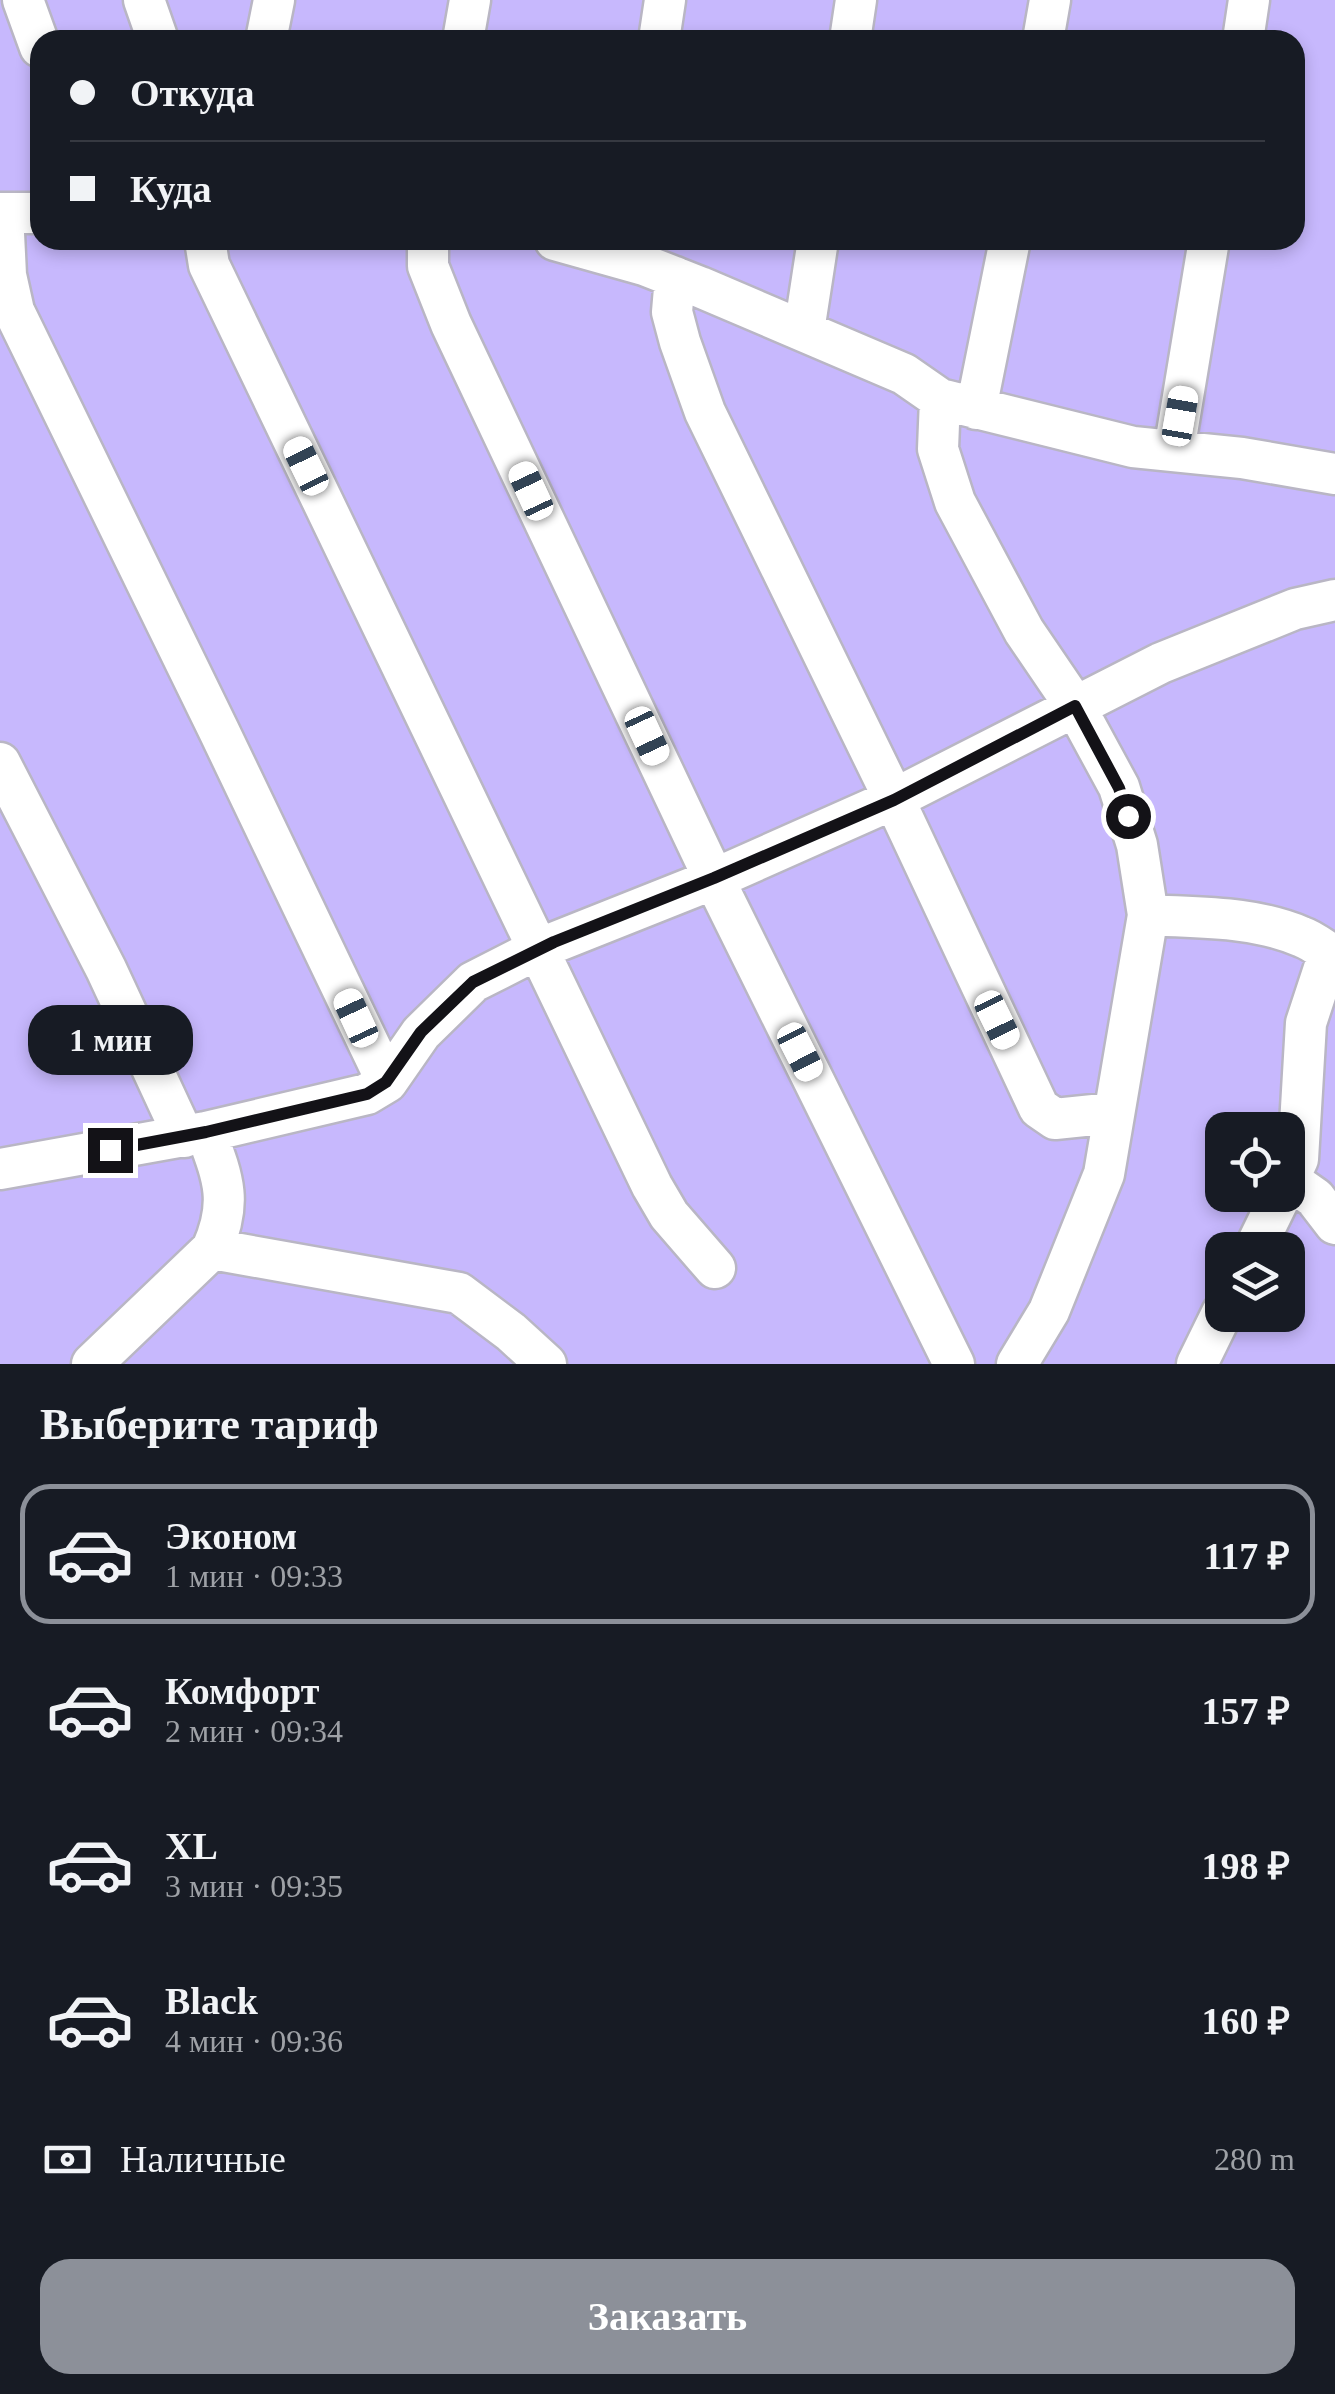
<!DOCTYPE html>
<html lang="ru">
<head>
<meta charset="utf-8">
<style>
  :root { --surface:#171b24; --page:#242831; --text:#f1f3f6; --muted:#9ea1a6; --line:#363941; --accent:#8c9099 }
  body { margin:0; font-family:Georgia,serif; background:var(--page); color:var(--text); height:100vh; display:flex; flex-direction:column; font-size:38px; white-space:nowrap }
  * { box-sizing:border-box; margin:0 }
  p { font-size:32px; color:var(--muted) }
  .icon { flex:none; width:55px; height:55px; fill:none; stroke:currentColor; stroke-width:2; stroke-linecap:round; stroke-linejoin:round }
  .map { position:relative; height:1364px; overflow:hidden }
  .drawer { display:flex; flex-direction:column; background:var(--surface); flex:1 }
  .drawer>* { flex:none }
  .hud { position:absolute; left:30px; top:30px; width:1275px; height:220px; border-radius:30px; box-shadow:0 5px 15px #0003; display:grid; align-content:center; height:220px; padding:0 40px; background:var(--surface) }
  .fabs { position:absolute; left:1205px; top:1112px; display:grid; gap:20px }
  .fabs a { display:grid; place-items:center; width:100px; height:100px; border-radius:20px; background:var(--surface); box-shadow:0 5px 15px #0003; font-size:50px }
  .end { position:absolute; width:45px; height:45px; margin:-22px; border:12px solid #131217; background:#fff; box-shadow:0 0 0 5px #fff }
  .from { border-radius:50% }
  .bubble { position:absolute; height:70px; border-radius:30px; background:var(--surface); box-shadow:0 5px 15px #0003; font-size:32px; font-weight:600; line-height:70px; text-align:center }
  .car { position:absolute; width:30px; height:60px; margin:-30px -15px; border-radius:12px; box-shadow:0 0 8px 2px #0007; background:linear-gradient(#fff 24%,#345 0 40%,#fff 0 76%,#345 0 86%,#fff 0) }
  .hud b { display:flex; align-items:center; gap:35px; height:95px; font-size:38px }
  .hud b+b { border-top:2px solid var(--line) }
  .hud i { width:25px; height:25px; background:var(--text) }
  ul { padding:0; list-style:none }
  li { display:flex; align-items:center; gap:30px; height:140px; margin:0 20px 15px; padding:0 20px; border:5px solid transparent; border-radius:30px }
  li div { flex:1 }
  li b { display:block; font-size:38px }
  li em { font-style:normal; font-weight:600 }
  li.on { border-color:var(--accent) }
  li>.icon { width:90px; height:90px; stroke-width:1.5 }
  h2 { padding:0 40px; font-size:45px; line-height:120px }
  .pay { display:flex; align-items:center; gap:25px; height:110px; padding:0 40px; font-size:38px }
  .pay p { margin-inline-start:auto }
  .action { display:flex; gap:20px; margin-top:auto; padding:20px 40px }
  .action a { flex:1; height:115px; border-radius:30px; background:var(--accent); color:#fff; font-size:40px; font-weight:600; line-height:115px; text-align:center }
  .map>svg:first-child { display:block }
  .green { fill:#c7b8fd; fill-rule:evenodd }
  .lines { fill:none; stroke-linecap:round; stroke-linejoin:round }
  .minor-casing { stroke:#b9b6c4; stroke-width:45 }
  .minor { stroke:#fff; stroke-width:40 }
  .route { stroke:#131217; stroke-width:12 }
</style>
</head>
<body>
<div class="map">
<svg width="1335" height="1364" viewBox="0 0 1335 1364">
  <rect width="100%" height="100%" fill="#f2effd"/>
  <path class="green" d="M0 0H1335V1364H0ZM40 40H1295V240H40ZM1222 1130H1288V1195H1222ZM1222 1250H1288V1315H1222Z"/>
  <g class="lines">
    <defs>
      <path id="minor" d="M23 0 40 47
        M144 0 158 40
        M266 40 274 0
        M463 40 470 0
        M659 40 665 0
        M850 40 856 0
        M1043 40 1050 0
        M1243 40 1249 0
        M0 213H40
        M3 213 6 275 14 311 219 731 387 1082
        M205 240 209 265 222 292 652 1186 669 1215 715 1268
        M428 240V266L451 324 714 879 954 1364
        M555 240 644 265 700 287 904 374 940 399 1133 447 1242 458 1335 474
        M675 277 672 312 680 342 705 412 894 799 1039 1108 1055 1119 1113 1113
        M804 331 818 240
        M940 399 938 449 955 502 1024 631 1075 706 1119 787 1137 845 1148 915 1104 1174 1049 1311 1017 1364
        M976 409 1010 240
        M1174 451 1209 240
        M0 763 106 969 184 1137
        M1148 915C1199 918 1254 916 1302 937 1311 940 1320 947 1329 953L1306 1023 1298 1159 1288 1181
        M0 1169 206 1132 367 1094 387 1082 421 1033 473 982 538 949 714 879 894 799 1161 663 1295 609 1335 600
        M1288 1179 1315 1198 1335 1224
        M212 1249 459 1293 511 1332 546 1364
        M1254 1250 1281 1195
        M92 1364 212 1249C233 1202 223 1178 206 1132
        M1197 1364 1222 1313"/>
    </defs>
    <use href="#minor" class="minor-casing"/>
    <use href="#minor" class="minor"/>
  </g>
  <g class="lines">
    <path class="route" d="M110 1150 206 1132 367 1094 386 1082 421 1032 473 982 554 942 714 878 894 800 1075 706 1119 788 1128 816"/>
  </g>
</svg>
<div class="fabs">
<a><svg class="icon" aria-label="locate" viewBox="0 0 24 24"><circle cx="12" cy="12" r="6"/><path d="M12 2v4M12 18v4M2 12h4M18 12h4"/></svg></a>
<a><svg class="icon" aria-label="layers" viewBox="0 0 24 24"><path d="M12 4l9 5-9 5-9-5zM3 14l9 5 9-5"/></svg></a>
</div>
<i class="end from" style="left:1128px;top:816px"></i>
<i class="end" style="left:110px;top:1150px"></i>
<div class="bubble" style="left:28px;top:1005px;width:165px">1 мин</div>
<i class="car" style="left:1180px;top:416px;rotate:10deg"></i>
<i class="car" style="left:306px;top:466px;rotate:334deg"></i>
<i class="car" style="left:531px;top:491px;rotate:335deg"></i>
<i class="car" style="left:647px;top:736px;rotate:155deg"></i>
<i class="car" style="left:356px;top:1018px;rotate:335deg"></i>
<i class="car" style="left:997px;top:1020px;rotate:154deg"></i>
<i class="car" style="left:800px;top:1052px;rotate:153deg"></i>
<div class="hud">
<b><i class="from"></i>Откуда</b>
<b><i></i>Куда</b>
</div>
</div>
<section class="drawer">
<h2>Выберите тариф</h2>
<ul>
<li class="on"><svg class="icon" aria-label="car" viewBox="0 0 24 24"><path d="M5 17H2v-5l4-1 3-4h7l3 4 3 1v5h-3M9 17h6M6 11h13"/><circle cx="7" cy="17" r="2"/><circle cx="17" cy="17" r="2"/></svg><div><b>Эконом</b><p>1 мин · 09:33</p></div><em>117 ₽</em></li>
<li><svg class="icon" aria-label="car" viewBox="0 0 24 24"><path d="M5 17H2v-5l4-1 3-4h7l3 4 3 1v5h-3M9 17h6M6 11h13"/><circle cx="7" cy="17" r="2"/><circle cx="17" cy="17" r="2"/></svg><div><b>Комфорт</b><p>2 мин · 09:34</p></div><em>157 ₽</em></li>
<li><svg class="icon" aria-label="car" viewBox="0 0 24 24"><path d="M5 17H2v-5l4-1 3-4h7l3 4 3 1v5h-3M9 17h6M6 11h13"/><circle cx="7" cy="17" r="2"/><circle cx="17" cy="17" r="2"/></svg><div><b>XL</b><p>3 мин · 09:35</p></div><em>198 ₽</em></li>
<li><svg class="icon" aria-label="car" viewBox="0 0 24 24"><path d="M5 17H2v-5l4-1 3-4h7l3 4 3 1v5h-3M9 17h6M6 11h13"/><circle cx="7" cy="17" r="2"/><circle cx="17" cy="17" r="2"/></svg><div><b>Black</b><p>4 мин · 09:36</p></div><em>160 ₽</em></li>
</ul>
<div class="pay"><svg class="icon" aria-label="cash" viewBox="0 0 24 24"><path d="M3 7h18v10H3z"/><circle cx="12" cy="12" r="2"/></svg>Наличные<p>280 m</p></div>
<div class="action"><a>Заказать</a></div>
</section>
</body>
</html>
